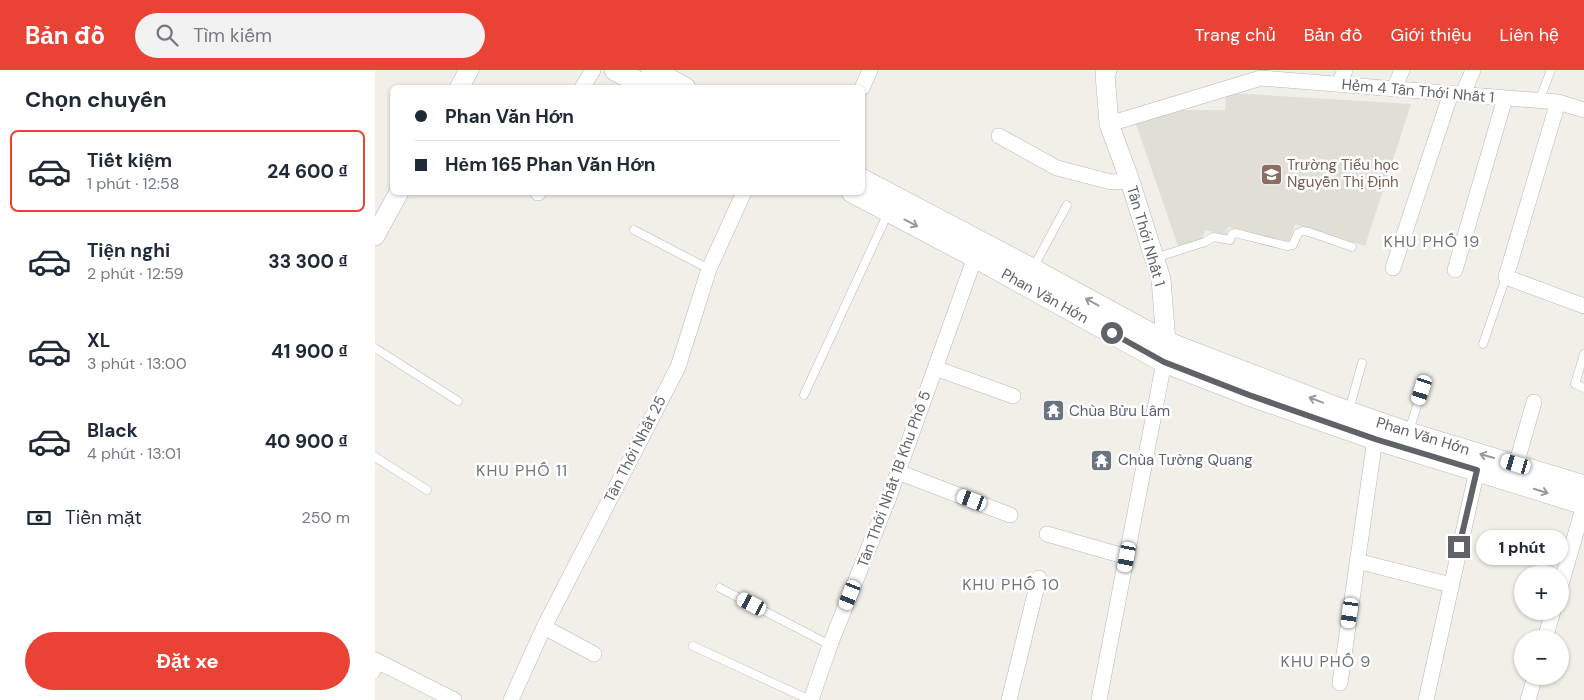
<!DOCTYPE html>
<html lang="vi">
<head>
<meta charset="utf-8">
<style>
  :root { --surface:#fff; --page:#f2f2f3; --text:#1f2937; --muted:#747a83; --line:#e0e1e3; --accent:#ea4335 }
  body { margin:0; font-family:"DM Sans",sans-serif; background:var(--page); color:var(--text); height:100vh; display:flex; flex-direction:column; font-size:19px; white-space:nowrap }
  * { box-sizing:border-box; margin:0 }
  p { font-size:16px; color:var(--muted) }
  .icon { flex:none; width:28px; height:28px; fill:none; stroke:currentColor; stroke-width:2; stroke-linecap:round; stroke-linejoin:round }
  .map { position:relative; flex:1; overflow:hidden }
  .panel { display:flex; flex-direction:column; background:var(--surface); width:375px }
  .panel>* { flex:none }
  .top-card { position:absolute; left:15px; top:15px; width:475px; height:110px; border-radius:8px; box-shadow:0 1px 4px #0004; display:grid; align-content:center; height:110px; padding:0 25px; background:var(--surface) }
  .buttons { position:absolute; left:1139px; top:495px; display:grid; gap:10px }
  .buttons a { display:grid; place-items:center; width:55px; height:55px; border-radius:50%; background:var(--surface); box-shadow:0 1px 4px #0004; font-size:25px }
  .end { position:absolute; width:22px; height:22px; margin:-11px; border:6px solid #5f6368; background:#fff; box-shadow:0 0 0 2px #fff }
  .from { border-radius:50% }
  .bubble { position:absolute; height:35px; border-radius:18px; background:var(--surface); box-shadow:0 1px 4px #0004; font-size:16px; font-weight:800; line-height:35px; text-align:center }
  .car { position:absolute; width:15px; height:30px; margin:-15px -8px; border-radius:6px; box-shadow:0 0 4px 1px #0007; background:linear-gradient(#fff 24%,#345 0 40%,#fff 0 76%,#345 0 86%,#fff 0) }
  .top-card b { display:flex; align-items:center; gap:18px; height:48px; font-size:19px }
  .top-card b+b { border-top:1px solid var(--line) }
  .top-card i { width:12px; height:12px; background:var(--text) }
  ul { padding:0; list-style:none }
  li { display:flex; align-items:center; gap:15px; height:82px; margin:0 10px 8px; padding:0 15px; border:2px solid transparent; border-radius:8px }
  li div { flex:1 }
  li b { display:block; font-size:19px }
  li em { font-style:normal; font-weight:800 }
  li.current { border-color:var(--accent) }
  li>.icon { width:45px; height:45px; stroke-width:1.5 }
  h2 { padding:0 25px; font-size:22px; line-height:60px }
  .pay { display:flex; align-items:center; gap:12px; height:55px; padding:0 25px; font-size:19px }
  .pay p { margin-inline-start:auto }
  .cta { display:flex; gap:10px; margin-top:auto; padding:10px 25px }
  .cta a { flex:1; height:58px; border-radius:30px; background:var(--accent); color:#fff; font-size:20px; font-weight:800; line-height:58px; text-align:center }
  header { display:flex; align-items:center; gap:30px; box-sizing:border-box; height:70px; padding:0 25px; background:var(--accent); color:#fff }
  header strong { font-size:24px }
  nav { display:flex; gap:28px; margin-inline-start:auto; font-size:18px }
  .search { width:350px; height:45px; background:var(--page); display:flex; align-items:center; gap:12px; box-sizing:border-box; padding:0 18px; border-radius:28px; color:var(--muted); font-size:19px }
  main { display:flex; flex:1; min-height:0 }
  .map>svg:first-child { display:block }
  .education { fill:#e1ded6 }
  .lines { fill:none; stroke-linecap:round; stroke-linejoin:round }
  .service-casing { stroke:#b5b8bc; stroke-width:9 }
  .minor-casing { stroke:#b5b8bc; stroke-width:16 }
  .tertiary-casing { stroke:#b5b8bc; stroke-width:20 }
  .secondary-casing { stroke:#b6babf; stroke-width:22 }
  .service { stroke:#fff; stroke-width:8 }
  .minor { stroke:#fff; stroke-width:15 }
  .tertiary { stroke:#fff; stroke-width:19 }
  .secondary { stroke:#fff; stroke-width:21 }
  .oneway { stroke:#979a9d }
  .route { stroke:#5f6368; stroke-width:6 }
  .labels { text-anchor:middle; stroke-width:5; stroke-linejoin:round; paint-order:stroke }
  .street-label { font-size:15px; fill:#5f6368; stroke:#fff }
  .education-label { font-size:15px; fill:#785e54; stroke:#fff; text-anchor:start }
  .worship-label { font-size:15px; fill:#5b616d; stroke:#fff; text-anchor:start }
  .neighbourhood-label { font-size:16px; letter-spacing:1px; fill:#70757a; stroke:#fff }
</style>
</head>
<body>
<header>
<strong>Bản đồ</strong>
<div class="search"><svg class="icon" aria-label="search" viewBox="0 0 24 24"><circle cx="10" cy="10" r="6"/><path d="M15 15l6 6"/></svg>Tìm kiếm</div>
<nav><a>Trang chủ</a><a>Bản đồ</a><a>Giới thiệu</a><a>Liên hệ</a></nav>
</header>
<main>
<section class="panel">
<h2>Chọn chuyến</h2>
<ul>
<li class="current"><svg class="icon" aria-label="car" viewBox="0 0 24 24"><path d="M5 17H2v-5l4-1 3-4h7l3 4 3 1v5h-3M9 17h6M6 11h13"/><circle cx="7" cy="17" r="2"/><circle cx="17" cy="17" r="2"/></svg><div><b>Tiết kiệm</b><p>1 phút · 12:58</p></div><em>24 600 ₫</em></li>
<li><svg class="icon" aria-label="car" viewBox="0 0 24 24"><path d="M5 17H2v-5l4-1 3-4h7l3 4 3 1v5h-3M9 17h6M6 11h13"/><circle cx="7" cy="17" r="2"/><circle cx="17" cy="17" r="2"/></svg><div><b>Tiện nghi</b><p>2 phút · 12:59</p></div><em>33 300 ₫</em></li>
<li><svg class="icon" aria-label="car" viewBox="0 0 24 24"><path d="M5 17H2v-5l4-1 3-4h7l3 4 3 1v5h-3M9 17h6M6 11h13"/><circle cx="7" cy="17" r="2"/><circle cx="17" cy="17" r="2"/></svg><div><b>XL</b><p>3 phút · 13:00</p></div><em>41 900 ₫</em></li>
<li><svg class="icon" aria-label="car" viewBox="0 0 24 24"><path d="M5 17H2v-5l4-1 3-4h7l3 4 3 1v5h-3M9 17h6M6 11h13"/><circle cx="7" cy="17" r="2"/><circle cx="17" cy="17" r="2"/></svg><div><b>Black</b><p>4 phút · 13:01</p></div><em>40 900 ₫</em></li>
</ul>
<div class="pay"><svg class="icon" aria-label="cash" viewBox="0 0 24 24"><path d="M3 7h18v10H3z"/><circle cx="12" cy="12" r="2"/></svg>Tiền mặt<p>250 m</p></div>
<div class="cta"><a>Đặt xe</a></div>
</section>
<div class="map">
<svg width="1209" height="630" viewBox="0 0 1209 630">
  <rect width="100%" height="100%" fill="#f1efe8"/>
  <path class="education" d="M856 23 1036 34 990 176 920 154 914 172 853 157 851 165 830 160 827 169 803 176 761 54 804 40H850L851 24Z"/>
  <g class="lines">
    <defs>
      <path id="service" d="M1164 31 1176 0
        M259 160 334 199
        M780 188 830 172 838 167 855 170 857 164 860 163 912 176 918 175 923 163 927 161 934 162 977 177
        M658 198 692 135
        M1108 274 1131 207
        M0 278 83 331
        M1209 284 1200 314 1209 318
        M429 325 513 143
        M974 340 987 293
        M1034 361 1047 320
        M0 387 52 420
        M345 518 455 575
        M318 576 435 630
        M0 604 6 593"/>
      <path id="minor" d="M964 14 970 0
        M207 18 218 0
        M487 18 495 0
        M1019 19 1027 0
        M1088 24 1098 0
        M1183 32 1131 207 1209 236
        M734 54 886 8 1183 32 1209 40
        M624 66 682 98 736 112 755 111
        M163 123 164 122
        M1018 198 1076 23
        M1080 200 1130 28
        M560 298 638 326
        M1141 395 1159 332
        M523 402 635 445
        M672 464 752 487
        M982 491 1076 515
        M1185 518 1209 435
        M169 557 219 584
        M1170 569 1178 541
        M0 590 79 630
        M965 613 1000 369
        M136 630 169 557 303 297 334 199 369 122
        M436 630 455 575 514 427 600 187
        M634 630 664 508
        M724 630 789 292
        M1051 630 1102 400
        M1153 630 1160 606"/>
      <path id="tertiary" d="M732 0 730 4 734 54 755 111 786 209 791 272 790 283
        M84 18 94 0
        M0 166 24 122"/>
      <path id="secondary" d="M240 0 274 18
        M277 0 310 18
        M488 110 657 199 791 272 973 342 1034 363 1209 416
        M477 122 600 187 789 292 874 325 1000 369 1209 434"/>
    </defs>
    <use href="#service" class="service-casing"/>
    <use href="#minor" class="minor-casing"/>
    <use href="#tertiary" class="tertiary-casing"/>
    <use href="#secondary" class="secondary-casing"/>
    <use href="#service" class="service"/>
    <use href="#minor" class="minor"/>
    <use href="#tertiary" class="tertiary"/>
    <use href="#secondary" class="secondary"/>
  </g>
  <defs><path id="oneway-shaft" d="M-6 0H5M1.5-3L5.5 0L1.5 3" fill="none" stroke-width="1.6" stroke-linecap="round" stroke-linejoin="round" transform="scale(1.25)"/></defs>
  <g class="oneway">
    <use href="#oneway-shaft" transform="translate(536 153) rotate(28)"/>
    <use href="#oneway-shaft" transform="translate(717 232) rotate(-151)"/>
    <use href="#oneway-shaft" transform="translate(941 330) rotate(-159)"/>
    <use href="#oneway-shaft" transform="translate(1112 386) rotate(-164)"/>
    <use href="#oneway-shaft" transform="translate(1166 421) rotate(18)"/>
  </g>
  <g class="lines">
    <path class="route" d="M737 263 789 292 874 325 1000 369 1102 400 1084 477"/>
  </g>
  <defs>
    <symbol id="school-square" viewBox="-11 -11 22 22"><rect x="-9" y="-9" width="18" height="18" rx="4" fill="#8d6e63" stroke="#fff"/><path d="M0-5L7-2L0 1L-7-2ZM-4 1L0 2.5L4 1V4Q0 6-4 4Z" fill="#fff"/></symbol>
    <symbol id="temple-square" viewBox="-11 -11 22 22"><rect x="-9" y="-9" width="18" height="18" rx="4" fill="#6b7280" stroke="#fff"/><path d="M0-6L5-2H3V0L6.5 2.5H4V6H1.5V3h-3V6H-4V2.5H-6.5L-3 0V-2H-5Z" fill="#fff"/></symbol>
  </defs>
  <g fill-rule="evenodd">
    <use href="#school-square" x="884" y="92" width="25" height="25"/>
    <use href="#temple-square" x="666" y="328" width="25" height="25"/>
    <use href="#temple-square" x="714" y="378" width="25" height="25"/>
  </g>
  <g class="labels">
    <g class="street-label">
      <text transform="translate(1043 21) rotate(5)" y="5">Hẻm 4 Tân Thới Nhất 1</text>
      <text transform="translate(771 166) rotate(74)" y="5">Tân Thới Nhất 1</text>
      <text transform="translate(670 226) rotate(29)" y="5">Phan Văn Hớn</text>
      <text transform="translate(1048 366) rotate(17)" y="5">Phan Văn Hớn</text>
      <text transform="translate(260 379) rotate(-63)" y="5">Tân Thới Nhất 25</text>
      <text transform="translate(519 409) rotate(-70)" y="5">Tân Thới Nhất 1B Khu Phố 5</text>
    </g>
    <g class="education-label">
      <text x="912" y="100">Trường Tiểu học<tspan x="912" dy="17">Nguyễn Thị Định</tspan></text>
    </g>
    <g class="worship-label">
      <text x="694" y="346">Chùa Bửu Lâm</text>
      <text x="743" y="395">Chùa Tường Quang</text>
    </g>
    <g class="neighbourhood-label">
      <text x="1057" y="177">KHU PHỐ 19</text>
      <text x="147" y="406">KHU PHỐ 11</text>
      <text x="636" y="520">KHU PHỐ 10</text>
      <text x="951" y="597">KHU PHỐ 9</text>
    </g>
  </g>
</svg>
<div class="buttons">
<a>+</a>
<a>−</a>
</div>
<i class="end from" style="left:737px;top:263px"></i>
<i class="end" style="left:1084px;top:477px"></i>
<div class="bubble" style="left:1101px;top:460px;width:92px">1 phút</div>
<i class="car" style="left:1047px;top:320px;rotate:198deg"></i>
<i class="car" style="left:1141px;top:394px;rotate:286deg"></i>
<i class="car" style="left:597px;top:430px;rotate:291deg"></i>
<i class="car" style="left:752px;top:487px;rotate:191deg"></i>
<i class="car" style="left:475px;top:525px;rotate:202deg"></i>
<i class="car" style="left:377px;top:534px;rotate:297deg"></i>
<i class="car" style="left:975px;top:543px;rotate:188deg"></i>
<div class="top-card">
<b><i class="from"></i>Phan Văn Hớn</b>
<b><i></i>Hẻm 165 Phan Văn Hớn</b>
</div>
</div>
</main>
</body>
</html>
